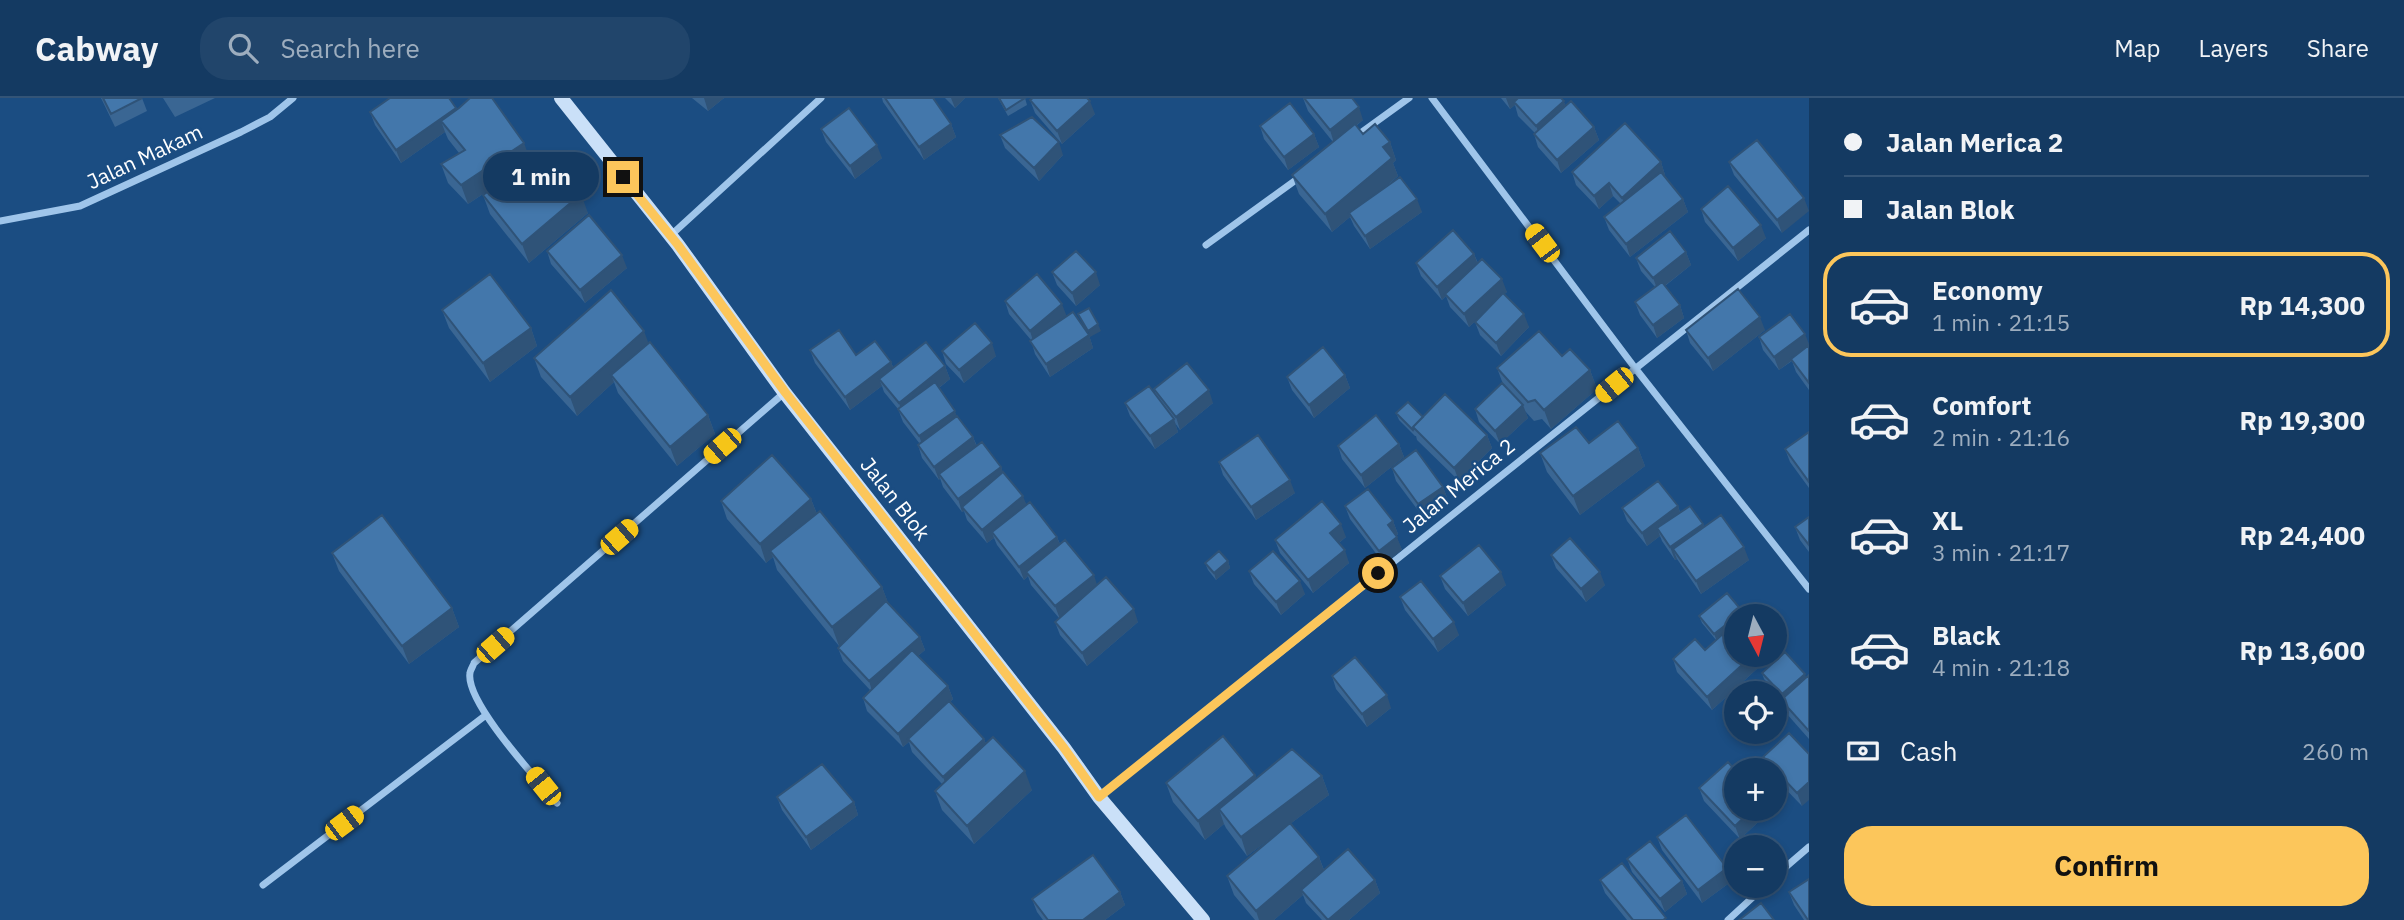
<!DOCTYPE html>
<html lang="en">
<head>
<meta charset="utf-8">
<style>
  :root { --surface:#143a62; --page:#21456b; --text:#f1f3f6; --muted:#9dadbe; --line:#335477; --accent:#fcc65b }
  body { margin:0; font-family:"IBM Plex Sans",sans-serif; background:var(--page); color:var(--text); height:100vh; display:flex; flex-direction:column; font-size:26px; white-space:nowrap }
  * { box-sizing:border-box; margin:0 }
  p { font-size:23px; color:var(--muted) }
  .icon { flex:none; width:38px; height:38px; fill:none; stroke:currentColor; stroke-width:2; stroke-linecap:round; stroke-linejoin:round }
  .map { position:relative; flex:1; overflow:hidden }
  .details { display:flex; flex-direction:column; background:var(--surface); width:595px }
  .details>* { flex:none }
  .top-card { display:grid; align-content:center; height:154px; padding:0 35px; background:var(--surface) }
  .needle { width:46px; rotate:173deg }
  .controls { position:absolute; left:1724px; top:506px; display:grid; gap:14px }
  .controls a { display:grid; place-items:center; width:63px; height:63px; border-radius:50%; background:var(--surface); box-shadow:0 4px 10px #0003,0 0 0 2px var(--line); font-size:35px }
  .end { position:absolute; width:32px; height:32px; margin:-16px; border:9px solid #fcc65b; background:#111; box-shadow:0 0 0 4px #111 }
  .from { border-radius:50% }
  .bubble { position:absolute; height:49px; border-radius:24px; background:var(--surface); box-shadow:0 4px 10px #0003,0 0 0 2px var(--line); font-size:23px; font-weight:800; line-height:49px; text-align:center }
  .car { position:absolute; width:21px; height:42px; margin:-21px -10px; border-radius:9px; box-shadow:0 0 5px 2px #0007; background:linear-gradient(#f5c518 24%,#345 0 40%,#f5c518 0 76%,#345 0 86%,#f5c518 0) }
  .top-card b { display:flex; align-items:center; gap:24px; height:66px; font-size:26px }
  .top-card b+b { border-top:2px solid var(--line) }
  .top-card i { width:18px; height:18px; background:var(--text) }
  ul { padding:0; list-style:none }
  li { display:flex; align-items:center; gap:21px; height:105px; margin:0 14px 10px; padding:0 21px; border:4px solid transparent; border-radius:28px }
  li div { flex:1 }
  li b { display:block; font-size:26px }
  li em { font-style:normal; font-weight:800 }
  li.current { border-color:var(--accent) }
  li>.icon { width:63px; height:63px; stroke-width:1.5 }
  .pay { display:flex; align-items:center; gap:18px; height:77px; padding:0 35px; font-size:26px }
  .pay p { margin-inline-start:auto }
  .action { display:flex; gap:14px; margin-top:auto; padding:14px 35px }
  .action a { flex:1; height:80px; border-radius:28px; background:var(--accent); color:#111; font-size:28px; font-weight:800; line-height:80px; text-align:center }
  header { display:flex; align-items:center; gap:42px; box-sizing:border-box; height:98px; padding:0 35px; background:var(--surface); border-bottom:2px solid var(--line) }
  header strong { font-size:33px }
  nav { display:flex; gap:38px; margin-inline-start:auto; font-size:24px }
  .search { width:490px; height:63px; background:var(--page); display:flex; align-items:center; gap:18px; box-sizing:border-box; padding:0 24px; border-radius:28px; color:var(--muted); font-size:26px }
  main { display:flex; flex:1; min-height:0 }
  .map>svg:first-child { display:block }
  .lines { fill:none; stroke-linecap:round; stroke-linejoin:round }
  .minor { stroke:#9fc5ea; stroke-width:7 }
  .secondary { stroke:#cae0f8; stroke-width:14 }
  .wall { fill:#3a6693 }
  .shaded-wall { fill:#2f5378 }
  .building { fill:#4377ab; stroke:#2f5378; stroke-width:2 }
  .route { stroke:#fcc65b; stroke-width:9 }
  .labels { text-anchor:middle; stroke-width:5; stroke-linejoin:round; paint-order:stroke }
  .street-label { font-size:21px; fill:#fff; stroke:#1b4d82 }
</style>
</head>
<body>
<header>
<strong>Cabway</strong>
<div class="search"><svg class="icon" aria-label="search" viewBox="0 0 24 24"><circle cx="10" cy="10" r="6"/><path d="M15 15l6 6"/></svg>Search here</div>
<nav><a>Map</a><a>Layers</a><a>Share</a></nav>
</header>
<main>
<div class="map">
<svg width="1809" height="822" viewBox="0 0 1809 822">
  <rect width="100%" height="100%" fill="#1b4d82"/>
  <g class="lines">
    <path class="minor" d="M1432 0 1635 270 1809 491
      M1355 39 1409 0
      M0 123 80 108 241 34 270 19 293 0
      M670 138 821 0
      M1206 147 1300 79
      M1099 699 1809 132
      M557 705C537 681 465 604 470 575 470 573 474 566 474 565L784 295
      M1774 779 1809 749
      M263 787 486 617
      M1728 822 1765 788"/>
    <path class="secondary" d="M561 0 678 147 784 294 1064 650 1099 699 1203 822"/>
  </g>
  <path class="wall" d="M101 0H142L147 13 115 29Z
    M163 0H215L175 19Z
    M692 0H724L708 13Z
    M882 0H933L951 26 956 39 924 62 883 4Z
    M945 0H965L955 10Z
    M998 0H1025L1027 7 1008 18Z
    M1303 0 1363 22 1356 28 1363 36 1390 44 1396 62 1393 65 1398 78 1385 90 1422 114 1370 151 1354 128 1350 119 1332 134 1299 96 1292 77 1333 44 1308 13Z
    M1501 0H1561L1566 8 1594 29 1599 42 1561 75 1538 49 1534 36 1535 35 1518 18 1515 7 1510 11Z
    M1030 2 1095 16 1062 46 1035 15Z
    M457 12 531 64 588 115 529 165 490 116 483 97 521 71 468 106 448 85 441 66 459 55 448 41 445 34 401 65 375 27 370 14Z
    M1260 28 1314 36 1319 49 1288 72 1264 41Z
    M821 31 882 60 855 81 826 44Z
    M1000 37 1063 57 1039 83 1005 50Z
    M1757 42 1782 135 1734 77 1729 64Z
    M1661 64 1665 77V78L1683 101 1688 114 1630 159 1609 132 1604 119 1621 106 1613 98 1599 111 1576 87 1572 74Z
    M1701 111 1766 140 1738 163 1705 124Z
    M547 153 627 170 585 205 551 166Z
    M1686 154 1691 167 1665 188 1680 207 1684 220 1657 240 1640 217 1635 204 1655 189 1641 173 1636 160Z
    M1474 156 1478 165 1507 194 1504 196 1529 229 1501 258 1480 237 1475 224 1483 216 1469 229 1450 209 1446 198 1442 202 1421 178 1416 165Z
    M1052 174 1100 187 1076 208 1057 187Z
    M1005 203 1066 218 1089 237 1093 250 1050 279 1035 256 1031 242 1009 216Z
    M442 212 531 230 537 248 490 284 449 230Z
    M1686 232H1765L1713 273 1690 245Z
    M1759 239 1809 246V292L1796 274 1792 263 1779 272 1763 252Z
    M648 245 708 317 715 336 677 368 618 295 614 284 577 318 541 279 534 260Z
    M810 252 856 257 891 264 893 269 945 268 950 281 939 290 957 318 973 339 977 348 1001 369 1003 375 1027 407 1057 439 1060 446 1097 487 1138 524 1087 568 1060 537 1055 524 1059 520 1031 487 1028 478 1024 482 997 447 994 440 987 445 967 422 964 413 962 414 943 389 940 380 939 382 922 360 918 347 920 346 903 324 898 311 884 294 882 288 850 312 815 265Z
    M942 253 996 258 964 285 946 266Z
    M1562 258 1590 272 1597 291 1551 331 1542 321 1534 323 1525 313 1528 320 1500 346 1479 324 1475 311 1503 286 1497 270Z
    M1345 277 1350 290 1314 320 1292 292 1287 279Z
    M1154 291 1213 305 1180 332 1175 325 1178 334 1155 351 1130 318 1125 305 1156 298Z
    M1396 315 1423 319 1487 337 1492 350 1459 383 1417 342 1416 338H1415L1399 322Z
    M1809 334V390L1790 364 1785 351Z
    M1589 345 1638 350 1645 368 1580 417 1547 374 1540 355Z
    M1399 346 1404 359 1365 390 1342 361 1338 348Z
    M1219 364 1295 395 1256 422 1223 377Z
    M1392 370 1443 389 1448 402 1423 419 1396 383Z
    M811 401 817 416 882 489 888 505 920 539 925 552 918 558 948 588 953 601 950 604 984 641 986 646 1032 692 974 746 942 712 935 693 942 686 912 654 909 644 903 649 867 613 863 600 870 592 843 563 838 550 846 542 839 548 777 472 773 459 766 465 727 421 721 403Z
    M1345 408 1393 423 1398 436 1396 438 1402 452 1384 466 1350 421Z
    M1678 408 1680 414 1703 426 1704 429 1749 462 1701 496 1677 461 1675 462 1662 443 1660 438 1647 448 1627 423 1622 410Z
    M1809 419V454L1800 442 1795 429Z
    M1346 439 1339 445 1349 465 1313 495 1280 455 1275 442Z
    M332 455 452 510 459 529 409 566 339 473Z
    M1551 457 1605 487 1586 504 1556 470Z
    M1228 463 1230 470 1216 482 1208 472 1205 465Z
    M1249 473 1305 496 1281 517 1254 486Z
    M1440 478 1506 487 1468 518 1445 491Z
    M1400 499 1459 537 1438 554 1405 512Z
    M1743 514 1744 518H1736L1770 559 1712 612 1677 574 1673 561 1705 552 1716 542 1702 525 1699 518Z
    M1762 575 1806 580 1809 577V641L1786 615 1781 602 1782 601 1764 581Z
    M1332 578 1391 610 1367 629 1336 591Z
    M1789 635 1802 708 1774 679V672H1767L1763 659Z
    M1255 677 1256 681 1322 678 1329 697 1290 726 1319 759 1324 772 1375 782 1380 795 1349 822H1322L1306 805 1303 797 1274 822H1255L1234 797 1227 778 1274 738 1247 758 1226 730 1224 726 1205 742 1173 704 1166 685Z
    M1699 690 1768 715 1740 741 1704 703Z
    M777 699 854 704 858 717 811 752 782 712Z
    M1657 739 1727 770 1732 783 1702 805 1662 752Z
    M1627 761 1682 783 1687 796 1665 814 1632 774Z
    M1600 782 1666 822H1627L1605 795Z
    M1120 794 1125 807 1105 822H1043L1037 814 1032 801Z
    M1789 794 1809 822H1804L1794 807Z"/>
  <path class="shaded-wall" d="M704 0H724L708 13Z
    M951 0H965L955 10Z
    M1506 0H1523L1514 4 1515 7 1510 11Z
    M1090 3 1095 16 1062 46 1057 33Z
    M1564 3 1568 16 1541 41 1536 28Z
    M1359 9 1363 22 1334 45 1330 32Z
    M456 10 461 23H441L445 34 401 65 396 52Z
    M951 26 956 39 924 62 919 49Z
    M1594 29 1599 42 1561 75 1557 62Z
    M1314 36 1319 49 1288 72 1284 59Z
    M1059 44 1063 57 1039 83 1034 70Z
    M1390 44 1396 62 1393 65 1398 78 1351 118 1349 115 1350 119 1332 134 1325 116 1383 49Z
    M524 45 531 64 468 106 461 87Z
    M877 47 882 60 855 81 850 68Z
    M1661 64 1665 77 1627 113 1622 100Z
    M1609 85 1613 98 1599 111 1594 98Z
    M581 96 588 115 529 165 522 146Z
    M1804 100 1809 113 1782 135 1777 122Z
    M1417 101 1422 114 1370 151 1365 138Z
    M1683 101 1688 114 1630 159 1626 146Z
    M1761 127 1766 140 1738 163 1733 150Z
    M1686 154 1691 167 1658 193 1653 180Z
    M1474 156 1479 169 1445 196 1446 198 1442 202 1437 189Z
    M622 157 627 170 585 205 580 192Z
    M1096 174 1100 187 1076 208 1072 195Z
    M1502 181 1507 194 1469 229 1464 216Z
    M1062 206 1067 219 1034 246 1030 233Z
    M1680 207 1684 220 1657 240 1653 227Z
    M1524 216 1529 229 1501 258 1496 245Z
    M1760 219 1765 232 1713 273 1708 260Z
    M1098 226 1101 233 1090 239 1088 233Z
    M531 230 537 248 490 284 483 265Z
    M644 233 651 252 611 277 614 284 577 318 570 299Z
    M1805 236 1809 246V250L1779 272 1774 259Z
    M1089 237 1093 250 1050 279 1046 266Z
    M992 245 996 258 964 285 959 272Z
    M891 264 896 277 879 281 882 288 850 312 845 299Z
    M945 268 950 281 903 318 899 305Z
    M1590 272 1597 291 1551 331 1544 312Z
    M1345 277 1350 290 1314 320 1309 307Z
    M1209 292 1213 305 1180 332 1176 319Z
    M1523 307 1528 320 1500 346 1495 333Z
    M955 313 959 326 924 351 919 338Z
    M708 317 715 336 677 368 670 349Z
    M1174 321 1178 334 1155 351 1150 338Z
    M1487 337 1492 350 1459 383 1454 370Z
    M973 339 978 352 939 376 940 380 939 382 934 369Z
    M1399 346 1404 359 1365 390 1361 377Z
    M1638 350 1645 368 1580 417 1573 398Z
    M1001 369 1006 382 962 409 964 413 962 414 958 401Z
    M1290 382 1295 395 1256 422 1251 409Z
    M1443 389 1448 402 1423 419 1418 406Z
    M1023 398 1028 411 992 434 994 440 987 445 982 432Z
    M811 401 818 419 770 453 773 459 766 465 760 446Z
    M1678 408 1682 421 1657 430 1660 438 1647 448 1642 435Z
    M1393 423 1398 436 1392 440 1388 427Z
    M1341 426 1346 439 1335 448 1330 435Z
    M1703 426 1707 439 1673 451 1677 461 1675 462 1670 449Z
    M1057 439 1062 452 1026 474 1028 478 1024 482 1019 469Z
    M1397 439 1402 452 1384 466 1379 453Z
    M1744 449 1749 462 1701 496 1696 483Z
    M1345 452 1349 465 1313 495 1308 482Z
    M1228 463 1230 470 1216 482 1214 475Z
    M1501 474 1506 487 1468 518 1463 505Z
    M1600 474 1605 487 1586 504 1581 491Z
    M1094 477 1098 490 1060 521 1055 508Z
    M1300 483 1305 496 1281 517 1276 504Z
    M882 489 889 507 839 548 832 529Z
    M452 510 459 529 409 566 402 548Z
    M1134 511 1138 524 1087 568 1082 555Z
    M1736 519V528L1717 543 1714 536Z
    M1454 524 1459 537 1438 554 1433 541Z
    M920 539 925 552 873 596 869 583Z
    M1754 556H1769L1770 559 1712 612 1707 599Z
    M1805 576 1807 582 1784 603 1782 596Z
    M948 588 953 601 909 643 908 641 909 644 903 649 898 636Z
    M1387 597 1391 610 1367 629 1362 616Z
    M984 641 989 654 948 692 943 679Z
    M1025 673 1032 692 974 746 967 728Z
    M1255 677 1262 695 1219 711 1224 726 1205 742 1198 723Z
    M1322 678 1329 697 1247 758 1241 739Z
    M1809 684V702L1802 708 1797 695Z
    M854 704 858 717 811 752 806 739Z
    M1754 710H1766L1768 715 1740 741 1735 728Z
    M1319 759 1326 778 1301 792 1303 797 1274 822H1259L1256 813Z
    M1727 770 1732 783 1702 805 1698 792Z
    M1375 782 1380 795 1349 822H1329Z
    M1682 783 1687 796 1665 814 1660 801Z
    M1120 794 1125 807 1105 822H1083Z"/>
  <path class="building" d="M103 0H142L111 16Z
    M390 0H449L456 10 396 52 370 14Z
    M470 0H492L524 45 461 87 441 66 465 52 441 23 459 10Z
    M885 0H933L951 26 919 49Z
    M999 0H1025L1006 12Z
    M1033 0H1087L1090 3 1057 33 1030 2Z
    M1304 0H1352L1359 9 1330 32Z
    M1518 0H1561L1564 3 1536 28 1514 4Z
    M1571 3 1594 29 1557 62 1534 36Z
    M1290 5 1314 36 1284 59 1260 28Z
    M849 10 877 47 850 68 821 31Z
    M1032 19 1059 44 1034 70 1000 37Z
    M1625 25 1661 64 1622 100 1609 85 1594 98 1572 74Z
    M1355 26 1363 36 1375 26 1390 44 1383 49 1392 60 1325 116 1292 77Z
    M1757 42 1804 100 1777 122 1729 64Z
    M539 58 581 96 522 146 483 97Z
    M1661 74 1683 101 1626 146 1604 119Z
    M1400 79 1417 101 1365 138 1349 115Z
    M1728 88 1761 127 1733 150 1701 111Z
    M589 117 622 157 580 192 547 153Z
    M1453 132 1474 156 1437 189 1416 165Z
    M1670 133 1686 154 1653 180 1636 160Z
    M1076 153 1096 174 1072 195 1052 174Z
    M1482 161 1502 181 1464 216 1445 196Z
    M490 176 531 230 483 265 442 212Z
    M1037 176 1062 206 1030 233 1005 203Z
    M1662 184 1680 207 1653 227 1635 204Z
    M1738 191 1760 219 1708 260 1686 232Z
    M611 192 644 233 570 299 534 260Z
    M1503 195 1524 216 1496 245 1475 224Z
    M1089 210 1098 226 1088 233 1078 216Z
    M1073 214 1089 237 1046 266 1030 243Z
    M1790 216 1805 236 1774 259 1759 239Z
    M975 225 992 245 959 272 942 253Z
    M839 232 856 257 875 243 891 264 845 299 810 252Z
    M1539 233 1562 258 1570 251 1590 272 1544 312 1535 302 1528 304 1497 270Z
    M650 244 708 317 670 349 611 277Z
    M926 244 945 268 899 305 879 281Z
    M1809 247V285L1791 261Z
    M1323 249 1345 277 1309 307 1287 279Z
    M1187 265 1209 292 1176 319 1154 291Z
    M935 284 955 313 919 338 898 311Z
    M1502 285 1523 307 1495 333 1475 311Z
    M1149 288 1174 321 1150 338 1125 305Z
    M1445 296 1487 337 1454 370 1413 329Z
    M1408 304 1423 319 1413 329 1414 330 1413 332 1396 315Z
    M1376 317 1399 346 1361 377 1338 348Z
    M957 318 973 339 934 369 918 347Z
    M1618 323 1638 350 1573 398 1540 355 1576 329 1589 345Z
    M1809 334V384L1785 351Z
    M1258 337 1290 382 1251 409 1219 364Z
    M982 344 1001 369 958 401 939 376Z
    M1416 352 1443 389 1418 406 1392 370Z
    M772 357 811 401 760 446 721 403Z
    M1003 374 1023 398 982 432 962 409Z
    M1658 383 1678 408 1642 435 1622 410Z
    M1368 391 1393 423 1388 427 1397 439 1379 453 1345 408Z
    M1322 403 1341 426 1330 435 1345 452 1308 482 1275 442Z
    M1030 404 1057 439 1019 469 992 434Z
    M1690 408 1703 426 1670 449 1657 430Z
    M820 413 882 489 832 529 770 453Z
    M382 417 452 510 402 548 332 455Z
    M1721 417 1744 449 1696 483 1673 451Z
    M1809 419V447L1795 429Z
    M1570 440 1600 474 1581 491 1551 457Z
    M1065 442 1094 477 1055 508 1026 474Z
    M1479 447 1501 474 1463 505 1440 478Z
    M1219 453 1228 463 1214 475 1205 465Z
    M1273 453 1300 483 1276 504 1249 473Z
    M1106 479 1134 511 1082 555 1055 524Z
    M1421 483 1454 524 1433 541 1400 499Z
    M1727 495 1743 514 1736 518V519L1714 536 1699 518Z
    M886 503 920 539 869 583 838 550Z
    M1736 524V556H1754L1707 599 1673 561 1695 541 1705 552Z
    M912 552 948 588 898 636 863 600Z
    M1785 554 1805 576 1782 596 1762 575Z
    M1355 559 1387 597 1362 616 1332 578Z
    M1809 577V633L1781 602Z
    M949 603 984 641 943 679 908 641Z
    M1789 635 1809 656V684L1797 695 1763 659Z
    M1223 638 1255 677 1198 723 1166 685Z
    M993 639 1025 673 967 728 935 693Z
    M1292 651 1322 678 1241 739 1219 711Z
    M1728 664 1736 673V710H1754L1735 728 1699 690Z
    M822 666 854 704 806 739 777 699Z
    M1686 717 1727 770 1698 792 1657 739Z
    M1290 725 1319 759 1256 813 1227 778Z
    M1650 743 1682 783 1660 801 1627 761Z
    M1348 751 1375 782 1328 822 1301 792Z
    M1093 757 1120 794 1083 822H1048L1032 801Z
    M1622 765 1666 820 1663 822H1633L1600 782Z
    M1809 781V822H1808L1789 794Z
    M1761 805 1774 822H1739Z"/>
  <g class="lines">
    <path class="route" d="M623 79 678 147 785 294 1064 650 1099 699 1378 475"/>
  </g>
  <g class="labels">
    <g class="street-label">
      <text transform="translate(145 59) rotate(-25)" y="7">Jalan Makam</text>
      <text transform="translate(1459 388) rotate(-39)" y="7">Jalan Merica 2</text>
      <text transform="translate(895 401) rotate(52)" y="7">Jalan Blok</text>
    </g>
  </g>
</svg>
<div class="controls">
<a><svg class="needle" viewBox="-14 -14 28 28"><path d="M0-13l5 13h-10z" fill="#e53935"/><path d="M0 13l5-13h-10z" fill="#9dadbe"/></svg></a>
<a><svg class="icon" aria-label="locate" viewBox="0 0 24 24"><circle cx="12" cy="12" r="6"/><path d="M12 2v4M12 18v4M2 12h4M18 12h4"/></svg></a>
<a>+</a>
<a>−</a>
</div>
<i class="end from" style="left:1378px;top:475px"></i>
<i class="end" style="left:623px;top:79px"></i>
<div class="bubble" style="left:483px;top:54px;width:116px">1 min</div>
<i class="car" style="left:1542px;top:145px;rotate:323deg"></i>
<i class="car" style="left:1614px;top:287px;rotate:231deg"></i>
<i class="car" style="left:722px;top:348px;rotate:229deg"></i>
<i class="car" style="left:619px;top:439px;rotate:49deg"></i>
<i class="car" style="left:495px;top:547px;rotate:49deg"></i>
<i class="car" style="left:543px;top:688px;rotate:321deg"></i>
<i class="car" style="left:344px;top:725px;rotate:53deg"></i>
</div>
<section class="details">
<div class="top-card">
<b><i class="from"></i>Jalan Merica 2</b>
<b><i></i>Jalan Blok</b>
</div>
<ul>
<li class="current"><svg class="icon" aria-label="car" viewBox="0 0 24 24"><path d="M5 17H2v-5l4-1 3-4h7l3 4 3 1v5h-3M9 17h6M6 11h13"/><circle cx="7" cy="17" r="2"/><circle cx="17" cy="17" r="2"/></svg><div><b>Economy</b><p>1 min · 21:15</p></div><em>Rp 14,300</em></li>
<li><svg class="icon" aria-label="car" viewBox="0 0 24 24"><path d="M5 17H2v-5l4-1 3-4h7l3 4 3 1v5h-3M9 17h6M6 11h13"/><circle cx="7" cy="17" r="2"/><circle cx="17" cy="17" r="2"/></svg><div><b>Comfort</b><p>2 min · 21:16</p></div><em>Rp 19,300</em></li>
<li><svg class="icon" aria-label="car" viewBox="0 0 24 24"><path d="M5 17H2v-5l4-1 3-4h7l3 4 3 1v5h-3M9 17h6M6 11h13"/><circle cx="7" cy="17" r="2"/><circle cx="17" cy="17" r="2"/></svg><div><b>XL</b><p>3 min · 21:17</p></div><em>Rp 24,400</em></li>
<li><svg class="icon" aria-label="car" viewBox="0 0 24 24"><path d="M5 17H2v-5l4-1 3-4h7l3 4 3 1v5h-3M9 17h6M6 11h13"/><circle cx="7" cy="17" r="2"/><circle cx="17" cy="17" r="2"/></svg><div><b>Black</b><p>4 min · 21:18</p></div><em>Rp 13,600</em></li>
</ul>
<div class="pay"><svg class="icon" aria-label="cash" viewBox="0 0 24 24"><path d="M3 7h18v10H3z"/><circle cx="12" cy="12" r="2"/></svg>Cash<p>260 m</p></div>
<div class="action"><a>Confirm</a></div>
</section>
</main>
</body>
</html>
